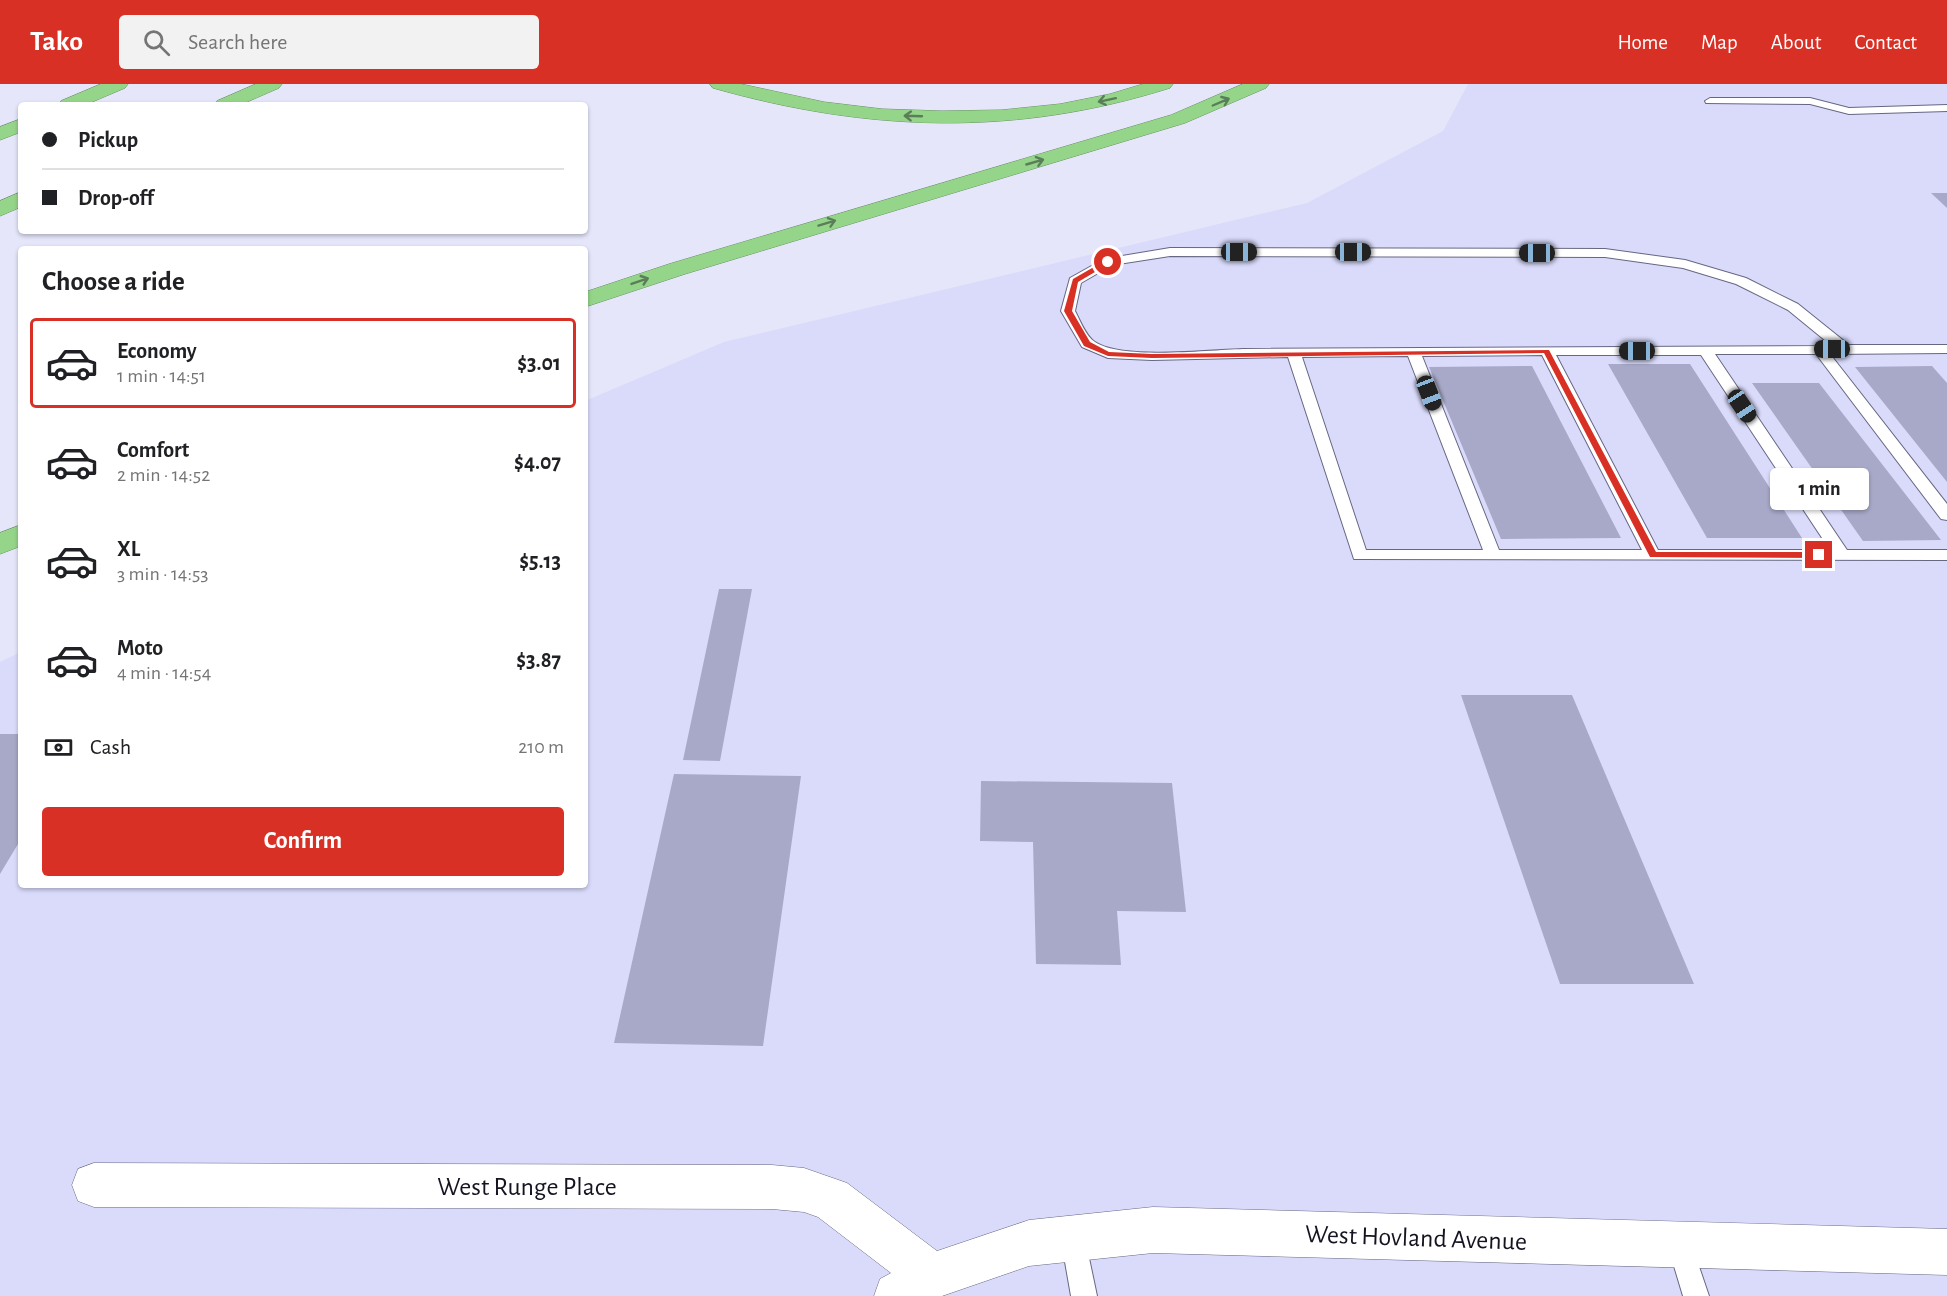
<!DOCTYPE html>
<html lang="en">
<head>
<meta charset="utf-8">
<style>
  :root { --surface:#fff; --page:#f2f2f2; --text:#202124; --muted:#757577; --line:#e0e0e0; --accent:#d93025 }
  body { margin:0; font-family:"Alegreya Sans",sans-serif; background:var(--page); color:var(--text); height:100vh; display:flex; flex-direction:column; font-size:22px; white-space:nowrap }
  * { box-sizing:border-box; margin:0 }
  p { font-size:20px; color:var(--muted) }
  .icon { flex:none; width:33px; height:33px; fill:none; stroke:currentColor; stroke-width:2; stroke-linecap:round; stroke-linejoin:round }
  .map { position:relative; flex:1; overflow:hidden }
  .drawer { position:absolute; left:18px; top:162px; width:570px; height:642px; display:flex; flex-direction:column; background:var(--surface); border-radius:6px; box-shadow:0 2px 4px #0004 }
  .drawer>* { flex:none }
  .banner { position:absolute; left:18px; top:18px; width:570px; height:132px; border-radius:6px; box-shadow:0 2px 4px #0004; display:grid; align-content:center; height:132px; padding:0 24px; background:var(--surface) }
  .end { position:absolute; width:27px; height:27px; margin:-14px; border:8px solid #d93025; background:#fff; box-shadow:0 0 0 3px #fff }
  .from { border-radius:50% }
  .bubble { position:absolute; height:42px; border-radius:6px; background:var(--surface); box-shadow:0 2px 4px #0004; font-size:20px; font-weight:700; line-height:42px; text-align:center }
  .car { position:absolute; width:18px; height:36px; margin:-18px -9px; border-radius:8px; box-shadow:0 0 4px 2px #0007; background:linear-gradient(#222 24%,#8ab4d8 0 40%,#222 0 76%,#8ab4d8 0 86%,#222 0) }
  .banner b { display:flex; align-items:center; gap:21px; height:57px; font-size:22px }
  .banner b+b { border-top:2px solid var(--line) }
  .banner i { width:15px; height:15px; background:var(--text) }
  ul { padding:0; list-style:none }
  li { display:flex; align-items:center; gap:18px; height:90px; margin:0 12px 9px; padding:0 12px; border:3px solid transparent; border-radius:6px }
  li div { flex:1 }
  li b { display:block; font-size:22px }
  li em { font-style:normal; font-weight:700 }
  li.current { border-color:var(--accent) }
  li>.icon { width:54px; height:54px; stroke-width:1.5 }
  h2 { padding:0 24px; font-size:27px; line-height:72px }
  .pay { display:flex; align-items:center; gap:15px; height:66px; padding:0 24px; font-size:22px }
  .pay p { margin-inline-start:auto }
  .primary-button { display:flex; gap:12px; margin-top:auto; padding:12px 24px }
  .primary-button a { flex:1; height:69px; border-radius:6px; background:var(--accent); color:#fff; font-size:24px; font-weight:700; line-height:69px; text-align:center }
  header { display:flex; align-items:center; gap:36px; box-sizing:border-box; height:84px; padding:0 30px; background:var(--accent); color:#fff }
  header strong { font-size:28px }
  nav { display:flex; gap:33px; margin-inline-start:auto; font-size:21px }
  .search { width:420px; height:54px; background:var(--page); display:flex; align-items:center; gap:15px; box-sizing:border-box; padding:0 21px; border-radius:6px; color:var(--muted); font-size:22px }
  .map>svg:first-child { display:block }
  .built { fill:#dadbfb }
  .building { fill:#a8a9c8 }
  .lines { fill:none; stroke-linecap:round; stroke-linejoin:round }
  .lane-casing { stroke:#666783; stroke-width:2 }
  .street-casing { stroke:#666783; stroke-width:1 }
  .highway-casing { stroke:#689164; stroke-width:1 }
  .lane { fill:#fff; fill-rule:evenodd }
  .street { fill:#fff; fill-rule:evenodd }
  .highway { fill:#95d589; fill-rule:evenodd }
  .oneway { stroke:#5b7e5a }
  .route { fill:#d93025 }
  .labels { text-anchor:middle; stroke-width:6; stroke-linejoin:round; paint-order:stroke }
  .near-street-label { font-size:26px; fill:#141420; stroke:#fff }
</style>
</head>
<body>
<header>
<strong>Tako</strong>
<div class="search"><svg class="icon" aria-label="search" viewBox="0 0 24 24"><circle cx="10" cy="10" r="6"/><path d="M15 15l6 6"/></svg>Search here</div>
<nav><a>Home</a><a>Map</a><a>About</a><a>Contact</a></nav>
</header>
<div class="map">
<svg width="1947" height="1212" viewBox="0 0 1947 1212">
  <rect width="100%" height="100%" fill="#e5e6fa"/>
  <path class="built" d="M1468 0H1947V1212H0V578L21 568V801H585V317L724 258 1307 119 1443 47Z"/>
  <path class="building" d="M1931 109H1947V124Z
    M1608 280H1690L1802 454H1707Z
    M1532 282 1621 454 1501 455 1429 283Z
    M1932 282 1947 299V398L1855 283Z
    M1752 299H1819L1941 456 1863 457Z
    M719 505H752L720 677 683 676Z
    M1461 611H1572L1694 900H1560Z
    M0 650H21V755L0 790Z
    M674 690 801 692 763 962 614 959Z
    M981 697 1172 699 1186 828 1117 827 1121 881 1036 880 1033 758 980 757Z"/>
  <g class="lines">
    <defs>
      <path id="lane" d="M1710 14H1810L1849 24 1947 21V27L1849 30 1810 20 1706 19 1705 17Z
        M1170 164 1605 165 1685 176 1746 194 1798 220 1849 261H1947V269L1830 270 1947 420V436L1941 435 1816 270H1715L1847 466H1947V476L1354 475 1288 273 1152 276 1108 274 1082 263 1061 227 1070 194 1104 175ZM1170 172 1605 173 1683 184 1736 200 1788 226 1832 262 1243 265C1208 266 1122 276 1095 258 1086 253 1080 236 1075 227L1081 199 1112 181ZM1542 271 1642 466H1499L1422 272ZM1556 271H1701L1830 466H1658ZM1408 272 1483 466H1366L1302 273Z
        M1073 1143 1082 1146 1085 1155 1097 1212H1071L1061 1155 1064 1146Z
        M1680 1150 1689 1153 1709 1212H1683L1668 1162 1671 1153Z"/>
      <path id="street" d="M94 1079 772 1081 804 1084 847 1099 937 1167 1029 1136 1153 1123 1947 1145V1191L1153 1169 1029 1182 942 1212H874L880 1195 891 1189 818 1133 804 1128 772 1125 94 1123 78 1117 72 1101 78 1085Z"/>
      <path id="highway" d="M101 0H128L125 4 85 21H58L61 17Z
        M256 0H282L279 4 240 21H214L217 17Z
        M710 0H741L824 18 882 25 942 27 1002 26 1060 20 1110 10 1143 0H1173L1170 4C1015 53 868 48 713 4Z
        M1243 0H1269L1266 4 1185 39 685 190 585 223V208L669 180 1171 31Z
        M21 35V48L0 56V43Z
        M21 108V123L0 132V117Z
        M21 441V462L0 470V449Z"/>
    </defs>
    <use href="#lane" class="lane-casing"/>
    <use href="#street" class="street-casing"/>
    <use href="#highway" class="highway-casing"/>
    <use href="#lane" class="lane"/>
    <use href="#street" class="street"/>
    <use href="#highway" class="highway"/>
  </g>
  <defs><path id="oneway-shaft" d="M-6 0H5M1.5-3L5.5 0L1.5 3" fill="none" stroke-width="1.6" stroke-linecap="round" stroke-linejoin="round" transform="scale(1.5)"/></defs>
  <g class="oneway">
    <use href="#oneway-shaft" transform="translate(1107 16) rotate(168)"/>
    <use href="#oneway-shaft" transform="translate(1221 18) rotate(-23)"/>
    <use href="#oneway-shaft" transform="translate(913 32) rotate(-178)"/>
    <use href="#oneway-shaft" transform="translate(1035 78) rotate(-16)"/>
    <use href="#oneway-shaft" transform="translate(827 139) rotate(-17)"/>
    <use href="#oneway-shaft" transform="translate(640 197) rotate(-19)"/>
  </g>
  <path class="route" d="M1106 176 1112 178 1078 198 1072 227 1090 258 1109 268 1152 270 1549 266 1656 468H1819L1823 471 1819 474 1650 473 1544 269 1152 274 1108 272 1084 262 1064 227 1073 195Z"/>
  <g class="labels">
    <g class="near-street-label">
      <text x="527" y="1111">West Runge Place</text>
      <text transform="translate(1416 1153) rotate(2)" y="9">West Hovland Avenue</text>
    </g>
  </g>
</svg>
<i class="end from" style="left:1108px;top:178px"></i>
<i class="end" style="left:1819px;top:471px"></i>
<div class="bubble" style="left:1770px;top:384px;width:99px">1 min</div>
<i class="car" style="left:1239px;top:168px;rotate:90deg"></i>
<i class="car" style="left:1353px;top:168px;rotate:90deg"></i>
<i class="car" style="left:1537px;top:169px;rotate:270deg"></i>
<i class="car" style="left:1832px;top:265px;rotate:270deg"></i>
<i class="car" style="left:1637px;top:267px;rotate:270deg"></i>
<i class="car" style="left:1429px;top:309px;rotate:159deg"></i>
<i class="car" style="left:1742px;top:322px;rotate:146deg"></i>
<div class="banner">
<b><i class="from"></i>Pickup</b>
<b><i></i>Drop-off</b>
</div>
<section class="drawer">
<h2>Choose a ride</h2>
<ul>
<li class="current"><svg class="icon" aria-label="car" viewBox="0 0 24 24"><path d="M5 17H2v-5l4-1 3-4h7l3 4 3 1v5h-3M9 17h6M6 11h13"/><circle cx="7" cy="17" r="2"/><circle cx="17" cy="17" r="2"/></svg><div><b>Economy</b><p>1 min · 14:51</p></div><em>$3.01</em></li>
<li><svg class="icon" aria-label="car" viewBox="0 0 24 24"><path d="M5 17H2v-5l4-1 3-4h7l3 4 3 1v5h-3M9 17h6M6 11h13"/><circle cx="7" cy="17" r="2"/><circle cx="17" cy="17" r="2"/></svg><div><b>Comfort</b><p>2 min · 14:52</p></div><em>$4.07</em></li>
<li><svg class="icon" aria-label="car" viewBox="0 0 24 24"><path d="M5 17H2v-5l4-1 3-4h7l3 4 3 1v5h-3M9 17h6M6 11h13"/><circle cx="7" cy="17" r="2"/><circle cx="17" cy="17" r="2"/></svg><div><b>XL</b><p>3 min · 14:53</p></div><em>$5.13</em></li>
<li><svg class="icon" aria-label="car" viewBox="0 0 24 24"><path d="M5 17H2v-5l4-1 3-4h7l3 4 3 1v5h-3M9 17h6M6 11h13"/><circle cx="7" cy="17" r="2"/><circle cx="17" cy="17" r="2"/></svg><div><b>Moto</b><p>4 min · 14:54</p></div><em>$3.87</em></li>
</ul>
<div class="pay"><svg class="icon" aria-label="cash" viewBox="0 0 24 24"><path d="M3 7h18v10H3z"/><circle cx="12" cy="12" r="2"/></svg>Cash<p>210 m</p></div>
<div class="primary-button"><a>Confirm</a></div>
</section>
</div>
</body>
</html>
